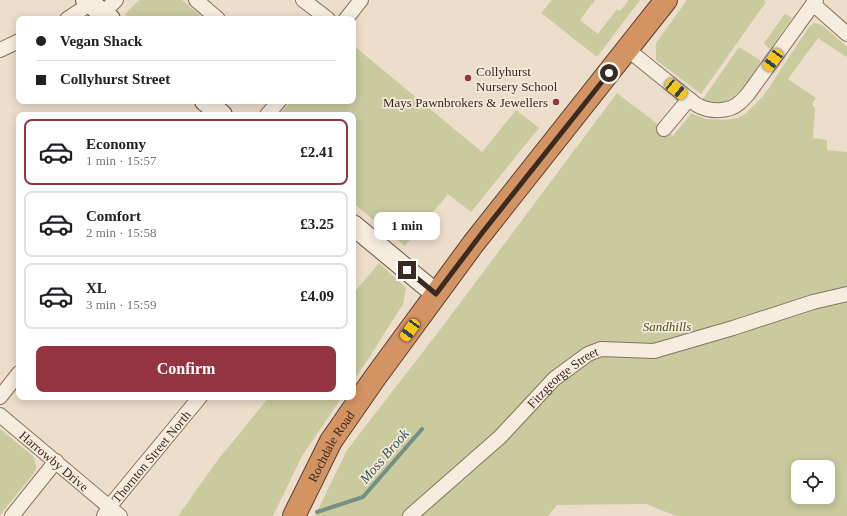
<!DOCTYPE html>
<html lang="en">
<head>
<meta charset="utf-8">
<style>
  :root { --surface:#fff; --page:#f2f2f2; --text:#202124; --muted:#757577; --line:#e0e0e0; --accent:#943441 }
  body { margin:0; font-family:"Times New Roman",serif; background:var(--page); color:var(--text); height:100vh; display:flex; flex-direction:column; font-size:15px; white-space:nowrap }
  * { box-sizing:border-box; margin:0 }
  p { font-size:13px; color:var(--muted) }
  .icon { flex:none; width:22px; height:22px; fill:none; stroke:currentColor; stroke-width:2; stroke-linecap:round; stroke-linejoin:round }
  .map { position:relative; flex:1; overflow:hidden }
  .panel { position:absolute; left:16px; top:112px; width:340px; height:288px; display:flex; flex-direction:column; background:var(--surface); border-radius:8px; box-shadow:0 2px 10px #0003 }
  .panel>* { flex:none }
  .top-card { position:absolute; left:16px; top:16px; width:340px; height:88px; border-radius:8px; box-shadow:0 2px 10px #0003; display:grid; align-content:center; height:88px; padding:0 20px; background:var(--surface) }
  .tools { position:absolute; left:791px; top:460px; display:grid; gap:8px }
  .tools a { display:grid; place-items:center; width:44px; height:44px; border-radius:8px; background:var(--surface); box-shadow:0 2px 10px #0003; font-size:20px }
  .end { position:absolute; width:18px; height:18px; margin:-9px; border:5px solid #3a2b22; background:#fff; box-shadow:0 0 0 2px #fff }
  .from { border-radius:50% }
  .bubble { position:absolute; height:28px; border-radius:8px; background:var(--surface); box-shadow:0 2px 10px #0003; font-size:13px; font-weight:700; line-height:28px; text-align:center }
  .car { position:absolute; width:12px; height:24px; margin:-12px -6px; border-radius:5px; box-shadow:0 0 3px 1px #0007; background:linear-gradient(#f5c518 24%,#345 0 40%,#f5c518 0 76%,#345 0 86%,#f5c518 0) }
  .top-card b { display:flex; align-items:center; gap:14px; height:38px; font-size:15px }
  .top-card b+b { border-top:1px solid var(--line) }
  .top-card i { width:10px; height:10px; background:var(--text) }
  ul { padding:7px 0 0; list-style:none }
  li { display:flex; align-items:center; gap:12px; height:66px; margin:0 8px 6px; padding:0 12px; border:2px solid var(--line); border-radius:8px }
  li div { flex:1 }
  li b { display:block; font-size:15px }
  li em { font-style:normal; font-weight:700 }
  li.selected { border-color:var(--accent) }
  li>.icon { width:36px; height:36px; stroke-width:1.5 }
  .primary-button { display:flex; gap:8px; margin-top:auto; padding:8px 20px }
  .primary-button a { flex:1; height:46px; border-radius:8px; background:var(--accent); color:#fff; font-size:16px; font-weight:700; line-height:46px; text-align:center }
  .map>svg:first-child { display:block }
  .green { fill:#caca9f; fill-rule:evenodd }
  .lines { fill:none; stroke-linecap:round; stroke-linejoin:round }
  .stream { stroke:#729084; stroke-width:4 }
  .street-casing { stroke:#897060; stroke-width:16 }
  .secondary-casing { stroke:#6b5243; stroke-width:22 }
  .highway-casing { stroke:#573f33; stroke-width:24 }
  .street { stroke:#f7edde; stroke-width:14 }
  .secondary { stroke:#f7edde; stroke-width:20 }
  .highway { stroke:#d49363; stroke-width:22 }
  .route { stroke:#3a2b22; stroke-width:5 }
  .poi-dot { fill:#943441; stroke:#f4e9da; stroke-width:1.5 }
  .labels { text-anchor:middle; stroke-width:3.5; stroke-linejoin:round; paint-order:stroke }
  .poi-label { font-size:13px; fill:#3a2b22; stroke:#f4e9da; text-anchor:start }
  .park-label { font-size:13px; font-style:italic; fill:#50552a; stroke:#f4e9da }
  .street-label { font-size:13px; fill:#3a2b22; stroke:#f4e9da }
  .water-label { font-size:14px; font-style:italic; fill:#335951; stroke:#f4e9da }
</style>
</head>
<body>
<div class="map">
<svg width="847" height="516" viewBox="0 0 847 516">
  <rect width="100%" height="100%" fill="#eddecb"/>
  <path class="green" d="M139 0H182L205 19H130L125 14Z
    M552 0H595L580 20 598 34 617 9 620 11 629 0H640L597 57 541 13Z
    M687 0H764L766 2 701 94 656 60V43Z
    M785 14 792 18 770 49 767 47 764 43Z
    M814 23 822 25 847 47V55L846 57 818 38 788 79 816 98 812 104 815 108 813 138 827 140V150L847 152V516H676L646 504 557 505 548 516H315L347 450 446 322 617 93 673 136 691 114H693L706 119 724 120 738 118 745 114 764 95 809 27ZM798 467H828V497H798Z
    M353 45 482 152 516 110 539 128 471 212 448 194 405 246 353 203V115H279L291 101H353Z
    M739 47 760 60V63C749 78 734 107 712 102 709 102 706 100 703 99Z
    M379 263 406 288 403 304 367 361 353 381V294Z
    M269 397H342L302 456 273 516H178L217 461Z
    M0 429 34 457 36 466 35 472 0 515Z"/>
  <g class="lines">
    <path class="stream" d="M317 512 363 497 422 429"/>
    <defs>
      <g id="street">
        <path d="M196 0 218 19"/>
        <path d="M303 0 328 19"/>
        <path d="M813 4 847 34"/>
        <path d="M103 13 116 0"/>
        <path d="M67 19 90 4"/>
        <path d="M346 19 361 0"/>
        <path d="M627 49 689 99C692 101 696 105 699 106 711 112 729 112 739 103 743 100 745 97 748 94L816 0"/>
        <path d="M0 50 19 41"/>
        <path d="M267 115 279 101"/>
        <path d="M664 129 689 99"/>
        <path d="M0 397 19 373"/>
        <path id="s1" d="M0 415 120 516"/>
        <path d="M12 516 56 461"/>
        <path id="s2" d="M104 516 109 507 200 397"/>
        <path id="s3" d="M410 516 500 437 554 379 588 354 601 349 654 351 733 328 813 302 847 294"/>
      </g>
      <path id="secondary" d="M86 0 110 19
        M205 101 222 115
        M353 225 436 294"/>
      <g id="highway">
        <path id="s4" d="M294 516 331 441 374 379 473 244 666 0"/>
      </g>
    </defs>
    <use href="#street" class="street-casing"/>
    <use href="#secondary" class="secondary-casing"/>
    <use href="#highway" class="highway-casing"/>
    <use href="#street" class="street"/>
    <use href="#secondary" class="secondary"/>
    <use href="#highway" class="highway"/>
  </g>
  <g class="lines">
    <path class="route" d="M407 270 436 294 482 233 609 73"/>
  </g>
  <g class="poi-dot">
    <circle cx="468" cy="78" r="4"/>
    <circle cx="556" cy="102" r="4"/>
  </g>
  <g class="labels">
    <g class="poi-label">
      <text x="476" y="76">Collyhurst<tspan x="476" dy="15">Nursery School</tspan></text>
      <text x="548" y="107" text-anchor="end">Mays Pawnbrokers &amp; Jewellers</text>
    </g>
    <g class="park-label">
      <text x="667" y="331">Sandhills</text>
    </g>
    <g class="street-label">
      <text dy="5" stroke="none"><textPath href="#s3" startOffset="207">Fitzgeorge Street</textPath></text>
      <text dy="5" stroke="none"><textPath href="#s4" startOffset="79">Rochdale Road</textPath></text>
      <text dy="5" stroke="none"><textPath href="#s2" startOffset="76">Thornton Street North</textPath></text>
      <text dy="5" stroke="none"><textPath href="#s1" startOffset="71">Harrowby Drive</textPath></text>
    </g>
    <g class="water-label">
      <text transform="translate(384 456) rotate(-49)" y="5">Moss Brook</text>
    </g>
  </g>
</svg>
<div class="tools">
<a><svg class="icon" aria-label="locate" viewBox="0 0 24 24"><circle cx="12" cy="12" r="6"/><path d="M12 2v4M12 18v4M2 12h4M18 12h4"/></svg></a>
</div>
<i class="end from" style="left:609px;top:73px"></i>
<i class="end" style="left:407px;top:270px"></i>
<div class="bubble" style="left:374px;top:212px;width:66px">1 min</div>
<i class="car" style="left:773px;top:60px;rotate:216deg"></i>
<i class="car" style="left:676px;top:89px;rotate:129deg"></i>
<i class="car" style="left:410px;top:330px;rotate:216deg"></i>
<div class="top-card">
<b><i class="from"></i>Vegan Shack</b>
<b><i></i>Collyhurst Street</b>
</div>
<section class="panel">
<ul>
<li class="selected"><svg class="icon" aria-label="car" viewBox="0 0 24 24"><path d="M5 17H2v-5l4-1 3-4h7l3 4 3 1v5h-3M9 17h6M6 11h13"/><circle cx="7" cy="17" r="2"/><circle cx="17" cy="17" r="2"/></svg><div><b>Economy</b><p>1 min · 15:57</p></div><em>£2.41</em></li>
<li><svg class="icon" aria-label="car" viewBox="0 0 24 24"><path d="M5 17H2v-5l4-1 3-4h7l3 4 3 1v5h-3M9 17h6M6 11h13"/><circle cx="7" cy="17" r="2"/><circle cx="17" cy="17" r="2"/></svg><div><b>Comfort</b><p>2 min · 15:58</p></div><em>£3.25</em></li>
<li><svg class="icon" aria-label="car" viewBox="0 0 24 24"><path d="M5 17H2v-5l4-1 3-4h7l3 4 3 1v5h-3M9 17h6M6 11h13"/><circle cx="7" cy="17" r="2"/><circle cx="17" cy="17" r="2"/></svg><div><b>XL</b><p>3 min · 15:59</p></div><em>£4.09</em></li>
</ul>
<div class="primary-button"><a>Confirm</a></div>
</section>
</div>
</body>
</html>
